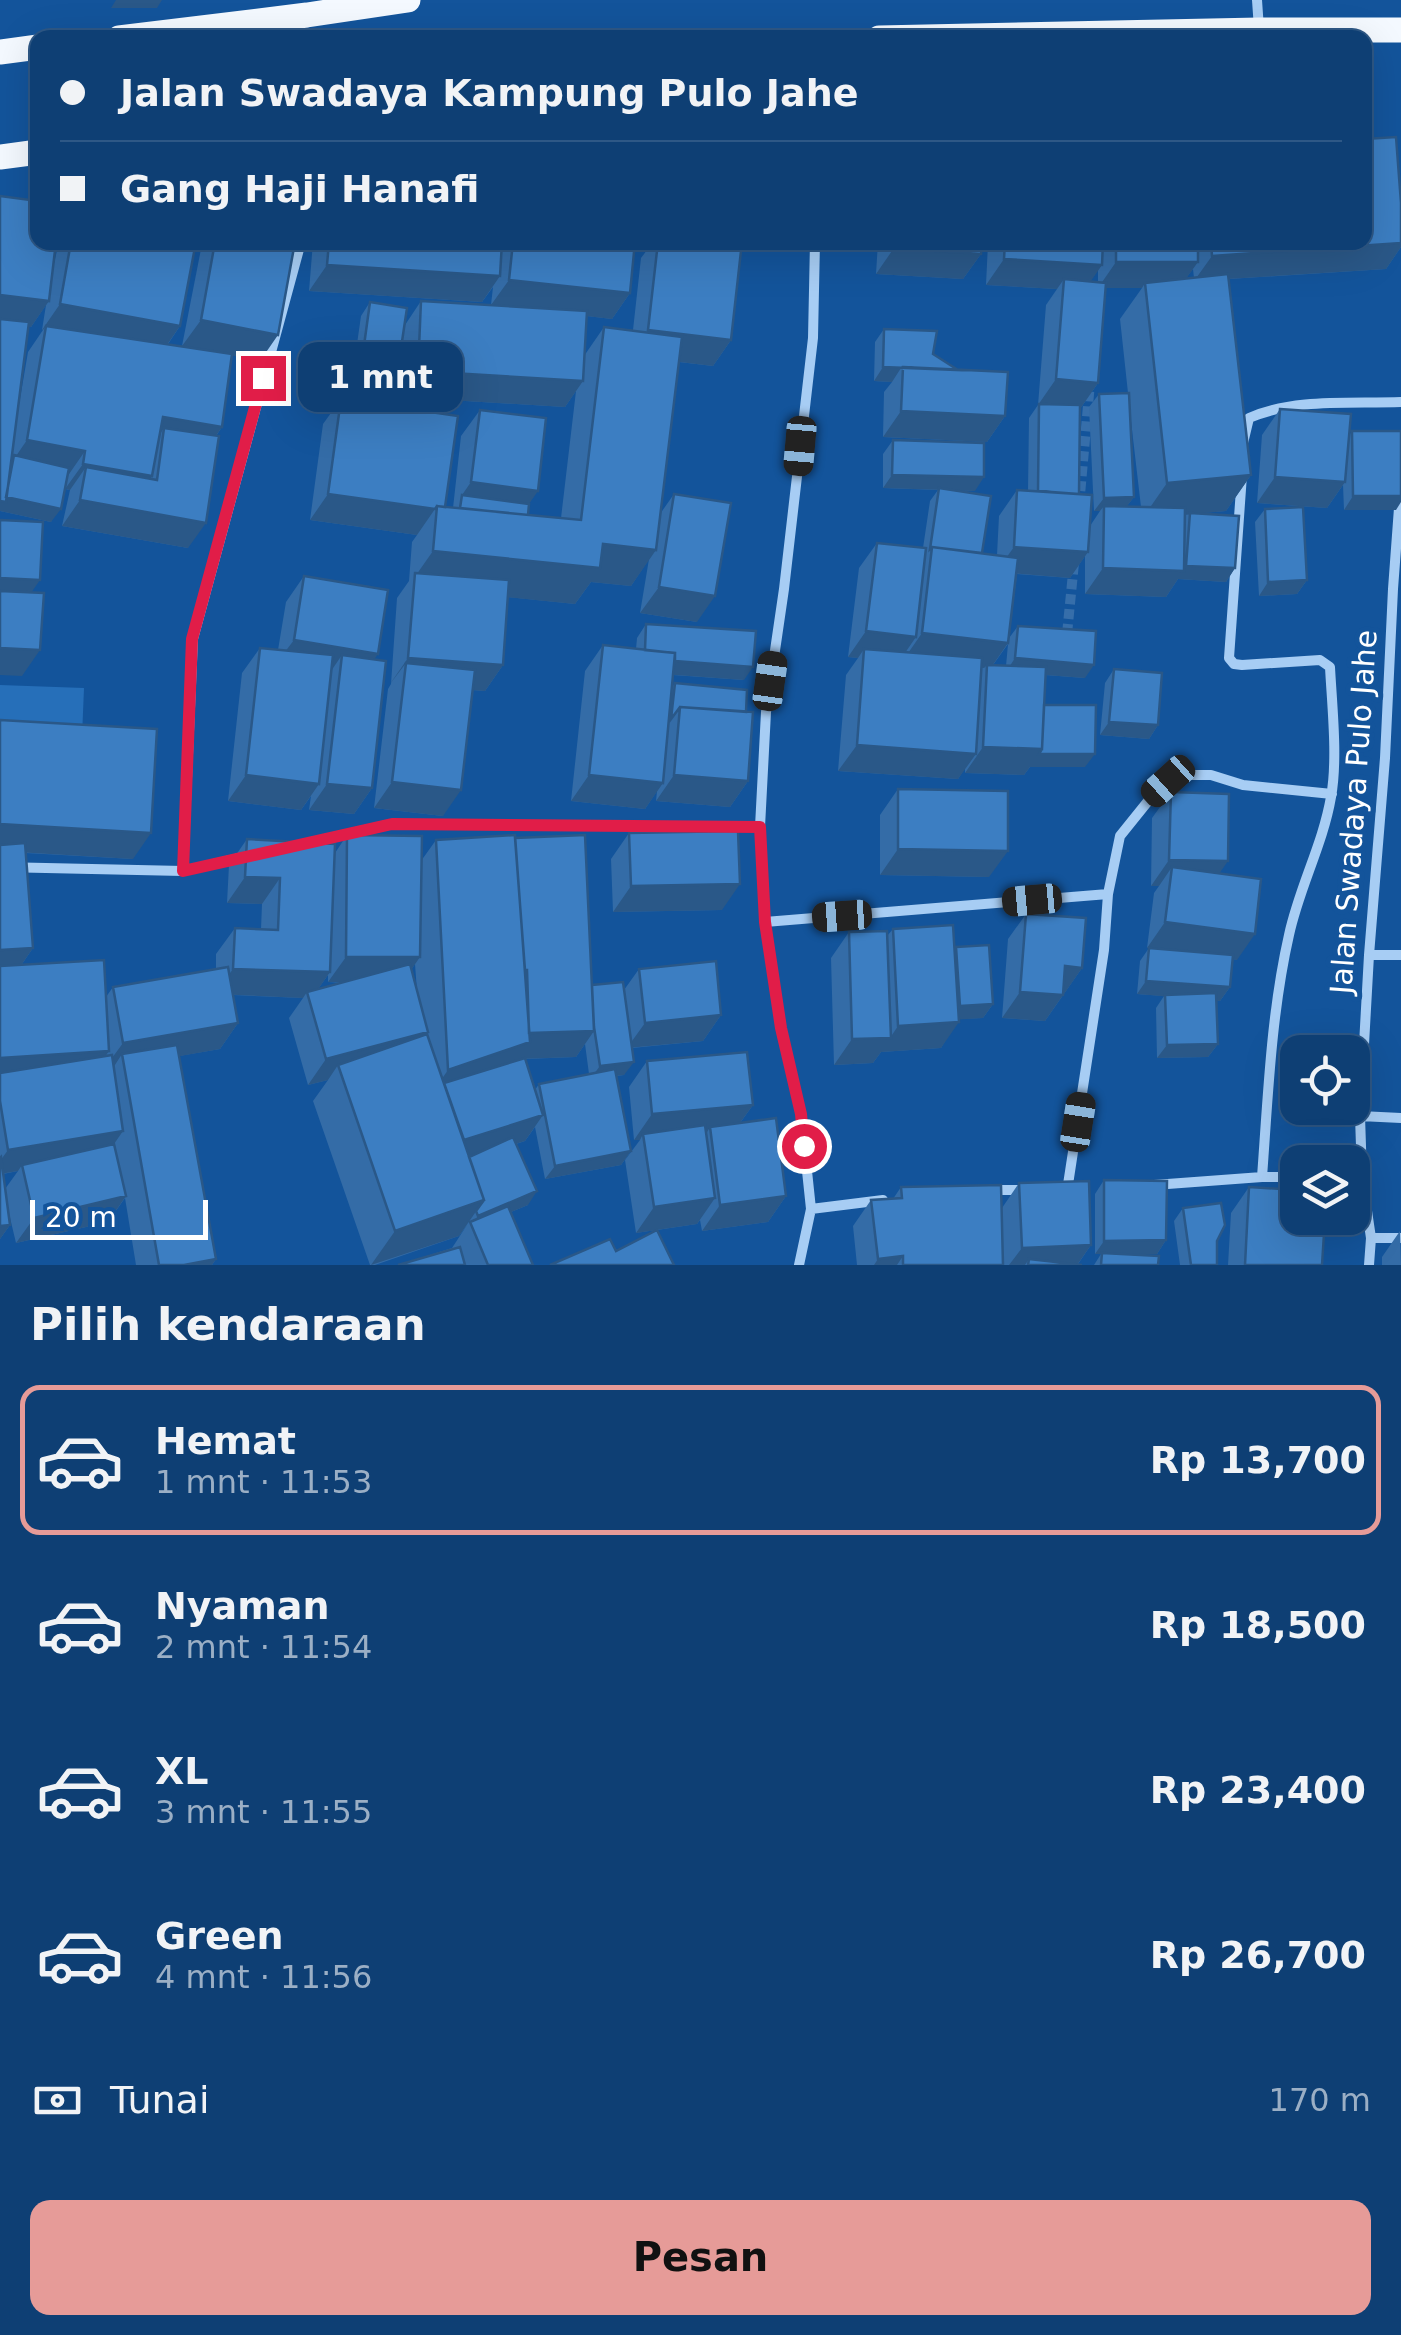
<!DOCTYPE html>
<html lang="id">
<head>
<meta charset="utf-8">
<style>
  :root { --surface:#0e3f74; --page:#174679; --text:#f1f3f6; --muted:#9bafc5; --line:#2e5886; --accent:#e69b98 }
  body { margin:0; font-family:"DejaVu Sans",sans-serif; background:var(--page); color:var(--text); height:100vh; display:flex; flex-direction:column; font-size:38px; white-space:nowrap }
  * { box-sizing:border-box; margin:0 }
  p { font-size:32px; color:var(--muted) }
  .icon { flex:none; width:55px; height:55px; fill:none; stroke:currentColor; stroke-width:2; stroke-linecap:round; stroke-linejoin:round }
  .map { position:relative; height:1265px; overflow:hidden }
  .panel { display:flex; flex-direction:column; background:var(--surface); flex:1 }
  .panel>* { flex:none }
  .top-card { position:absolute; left:30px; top:30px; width:1342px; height:220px; border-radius:20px; box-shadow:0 10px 40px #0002,0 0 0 2px var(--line); display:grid; align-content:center; height:220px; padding:0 30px; background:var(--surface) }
  .tools { position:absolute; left:1280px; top:1035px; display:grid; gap:20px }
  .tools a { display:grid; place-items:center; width:90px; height:90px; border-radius:20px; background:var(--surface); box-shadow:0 10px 40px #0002,0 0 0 2px var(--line); font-size:50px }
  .scale { position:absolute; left:30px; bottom:25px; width:178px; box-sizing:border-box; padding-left:10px; border:5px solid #fff; border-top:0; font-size:28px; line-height:35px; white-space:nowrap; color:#fff; -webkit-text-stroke:8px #13549b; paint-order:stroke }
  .end { position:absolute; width:45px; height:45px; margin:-22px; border:12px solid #e11d48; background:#fff; box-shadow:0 0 0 5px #fff }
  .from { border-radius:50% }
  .bubble { position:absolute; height:70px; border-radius:20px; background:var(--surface); box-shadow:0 10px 40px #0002,0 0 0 2px var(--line); font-size:32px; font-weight:700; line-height:70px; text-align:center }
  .car { position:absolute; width:30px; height:60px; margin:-30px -15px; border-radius:12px; box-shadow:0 0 8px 2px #0007; background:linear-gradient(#222 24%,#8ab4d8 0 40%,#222 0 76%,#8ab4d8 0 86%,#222 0) }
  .top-card b { display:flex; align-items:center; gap:35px; height:95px; font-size:38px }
  .top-card b+b { border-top:2px solid var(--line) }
  .top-card i { width:25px; height:25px; background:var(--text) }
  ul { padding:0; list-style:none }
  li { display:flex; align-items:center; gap:30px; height:150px; margin:0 20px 15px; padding:0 10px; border:5px solid transparent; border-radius:20px }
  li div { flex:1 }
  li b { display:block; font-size:38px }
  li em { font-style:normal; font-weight:700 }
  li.selected { border-color:var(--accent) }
  li>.icon { width:90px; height:90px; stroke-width:1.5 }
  h2 { padding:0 30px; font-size:45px; line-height:120px }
  .pay { display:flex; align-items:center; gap:25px; height:110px; padding:0 30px; font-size:38px }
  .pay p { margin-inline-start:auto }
  .button { display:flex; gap:20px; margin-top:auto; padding:20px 30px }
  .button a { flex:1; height:115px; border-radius:20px; background:var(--accent); color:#111; font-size:40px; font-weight:700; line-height:115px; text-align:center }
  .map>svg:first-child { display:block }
  .grass { fill:#266fb9 }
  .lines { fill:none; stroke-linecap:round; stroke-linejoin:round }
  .street-tunnel { stroke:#366eaa; stroke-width:10; stroke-dasharray:10 5; stroke-linecap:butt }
  .street { stroke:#a7cdf4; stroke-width:10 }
  .primary { stroke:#f4f9ff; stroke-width:25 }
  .wall { fill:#346ca7; fill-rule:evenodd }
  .shaded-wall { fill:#2a5888 }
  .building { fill:#3c7ec2; stroke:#2a5888; stroke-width:2.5 }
  .route { stroke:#e11d48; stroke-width:12 }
  .labels { text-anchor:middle; stroke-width:10; stroke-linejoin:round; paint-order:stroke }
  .street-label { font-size:30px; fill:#fff; stroke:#13549b }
</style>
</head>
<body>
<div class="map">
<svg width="1401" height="1265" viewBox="0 0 1401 1265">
  <rect width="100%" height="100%" fill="#13549b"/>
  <path class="grass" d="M0 685 84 688 82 737 0 733Z"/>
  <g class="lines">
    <path class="street-tunnel" d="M1079 506 1090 383
      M1067 634 1074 563"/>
    <path class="street" d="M1257 0 1259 29
      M1243 443 1249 418C1295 398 1351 404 1401 402
      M1242 475 1229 658 1234 664 1242 665 1320 660 1330 667C1332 706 1338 759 1331 797 1323 844 1299 888 1289 935 1271 1014 1268 1097 1262 1177
      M299 845 392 824 760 827
      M0 867 183 871 243 857
      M183 871 193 639 301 242
      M765 922 1108 894
      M1369 955H1401
      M1360 1116 1401 1118
      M1154 1185 1262 1177H1298
      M989 1190H1027
      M1067 1191 1104 950 1108 894 1120 836 1153 795 1169 781 1187 775H1211L1243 785 1332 794
      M811 1209 883 1200
      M1371 1238H1401
      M799 1265 811 1209 801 1114 781 1028 765 922 760 827 766 712 784 589 813 338 815 242
      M1369 1265 1371 1238 1362 1177 1360 1116 1369 955 1385 758 1393 589 1401 481"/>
    <path class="primary" d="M119 38 307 15 408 0
      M879 38 1259 30H1401
      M0 52 38 47
      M0 157 38 152"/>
  </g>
  <path class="wall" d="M0 196 52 272 59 242H196L180 326 168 344 182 346 201 249 205 242H295L260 361 232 355 222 427 216 436 188 548 62 526 70 490 65 489 51 522 0 511ZM46 305 42 330H43L28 352 15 428 28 326 31 327Z
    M1401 203V247L1386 269 1229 279 1251 475 1226 511 1200 513 1235 568 1226 582 1178 579 1166 597 1085 594V556L1070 578 1017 574 1009 638 1018 626 1085 678 1045 675 1044 705 1085 767H1030L1024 775 965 773V768L958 779 838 771 846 675 858 658 848 657 859 568 877 543 923 548 930 501 938 490 883 488V454L893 440 975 491 955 490 982 553 997 555 999 516 1017 490 1028 491 1029 418 1038 405 1046 305 1057 289 986 285 988 243 1365 242ZM1193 269 1194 278H1186ZM1098 270V282L1090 281ZM1106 288H1142L1120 319 1128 393 1099 394 1089 407 1094 511H1100L1090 526 1079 494 1080 409 1098 383ZM1129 404 1141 507H1126L1134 497ZM1008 644 1006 666 993 665Z
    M313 242H635L630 293 612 319 587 316 584 356 604 327 633 330 641 258 647 250 639 251 638 242H776L741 245 731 340 713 366 679 362 660 514 674 494 697 622 640 613 649 559 631 586 591 582 575 604 507 597 503 665 485 691 472 690 443 816 374 808 388 689 391 684 397 598 409 581 412 542 417 535 310 520 323 424 341 399 349 400 361 316 370 302 405 325 421 301 491 305 493 287 482 302 309 291ZM403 338 400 397 565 407 576 391 561 518 528 515 529 504 480 410 461 436 453 508 445 507 386 405 394 395Z
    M878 242H982L981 254 963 279 876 274Z
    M884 329 933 354 1005 416 987 442 883 437 884 392 892 382 874 381 875 342Z
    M1280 409 1349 436 1352 431 1396 510H1344L1343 485 1327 508 1257 503 1262 435Z
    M1265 509 1307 580 1297 594 1259 596 1255 522Z
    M304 576 374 659 372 788 354 814 309 810 311 796 301 810 228 801 242 673 260 648 278 650 286 602Z
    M646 624 744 680 673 675 672 687 675 683 746 712 748 781 730 807 656 801 657 791 645 809 571 801 585 671 603 645 636 649 637 638Z
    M1114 669 1158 725 1149 739 1100 735 1105 683Z
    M0 720 133 859 26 853 33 948 22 964 106 997 113 987 216 969V954L235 928 261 929 262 904 227 903 229 865 247 839 335 853 347 835 421 861 436 840 515 838 592 985 624 990 639 969 721 1015 703 1041 632 1048 624 1075 617 1076 631 1151 621 1165 545 1179 535 1127 525 1141 516 1144 528 1205 511 1212 533 1265H398L452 1248 467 1225 459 1236 375 1265H370L313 1101 328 1080 308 1085 289 1018 303 998 233 995 238 1023 220 1049 179 1056 216 1259 212 1265H136L125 1198 108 1222 16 1243 7 1205 10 1225 0 1239ZM415 964 417 991 411 970ZM328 975V982L342 983 318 989ZM585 1044 589 1074 539 1084 535 1090 525 1059 576 1057ZM18 1171 5 1189 3 1174Z
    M898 789 989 877 880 875V815Z
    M1171 792 1220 873 1237 960 1233 959 1230 987 1220 1001 1216 1000 1218 1044 1208 1057 1157 1058 1156 1008 1164 996 1137 994 1140 961 1149 948H1147L1154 893 1159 886H1151L1152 818Z
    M629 833 722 910 613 912 611 859Z
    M1026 914 1082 968 1045 1021 1002 1018 1008 939Z
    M893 929 954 950 956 947 993 1004 983 1018 958 1019 941 1048 881 1052 873 1063 834 1065 831 958 849 932 887 936Z
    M647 1061 753 1105 740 1123 786 1196 768 1222 702 1231 700 1220 697 1224 657 1230 674 1265 573 1256 616 1251 656 1230 636 1233 625 1160 640 1140H634L629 1087Z
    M1104 1180 1166 1240 1157 1254H1120L1158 1265H1094L1101 1254H1095V1194Z
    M1019 1183 1091 1245 1078 1264 1082 1265H857L853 1226 871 1200 893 1199 901 1187 1002 1208Z
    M1249 1187 1322 1265H1228L1231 1213Z
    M1183 1208 1217 1241V1265H1180L1174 1221Z
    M1400 1231 1401 1265H1382V1257Z"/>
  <path class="shaded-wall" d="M116 0H162L157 8H111Z
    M645 242H652L647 250 639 251Z
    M658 242H776L657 250Z
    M1401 243V247L1386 269 1194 281 1212 256Z
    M894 248 981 254 963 279 876 274Z
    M1004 259 1102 265 1084 291 1064 279 1057 289 986 285Z
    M1116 262H1198L1180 287 1145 283 1142 288H1098Z
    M327 265 500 276 482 302 309 291Z
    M509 280 630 293 612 319 491 305Z
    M0 295 49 301 31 327 0 323Z
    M60 304 180 326 162 352 46 326 43 330H42Z
    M201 320 278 335 260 361 182 346Z
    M648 330 731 340 713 366 630 356Z
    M883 367 901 368 892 382 874 381Z
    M418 371 583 381 565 407 400 397Z
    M1056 379 1098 383 1080 409 1038 405Z
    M358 389 394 395 384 408 348 403Z
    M901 411 1005 416 987 442 883 437Z
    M163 417 222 427 204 453 164 428 153 444Z
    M27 440 85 451 67 477 14 459Z
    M83 464 152 476 134 502 86 467 70 490 65 489Z
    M892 475 984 477 975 491 883 488Z
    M1251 475 1226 511 1142 519 1167 483Z
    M1275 477 1345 482 1327 508 1257 503Z
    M471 482 538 491 520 517 462 495Z
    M328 494 435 509 417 535 310 520Z
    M5 496 61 509 51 522 0 511V501Z
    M1353 496H1401V502L1396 510H1344Z
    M1134 497 1124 510 1104 506 1100 511H1094L1104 498Z
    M80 500 206 523 188 548 62 526Z
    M603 544 656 550 631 586 591 582 575 604 414 588V578L433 551Z
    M1014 547 1088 552 1070 578 996 572Z
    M1186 566 1235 568 1226 582 1178 579 1166 597 1085 594 1103 568 1183 571Z
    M0 578 40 580 22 606 0 605Z
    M1307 580 1297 594 1259 596 1268 582Z
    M659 587 715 596 697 622 640 613Z
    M866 631 916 637 898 663 864 649 858 658 848 657Z
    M922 633 1008 643 990 669 987 665 984 668 904 659Z
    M294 640 378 654 360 680 342 655 329 674 275 665Z
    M0 648 40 650 22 676 0 675Z
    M408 658 503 665 485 691 403 685 406 663 390 684Z
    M1015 658 1094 665 1085 678 1006 672Z
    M644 659 753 667 744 680 635 672Z
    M1109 722 1158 725 1149 739 1100 735Z
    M857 745 976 754 958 779 838 771Z
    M983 747 1042 749 1095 754 1085 767H1030L1024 775 965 773Z
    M246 775 319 784 301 810 228 801Z
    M589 775 663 783 645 809 571 801Z
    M674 775 748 781 730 807 656 801Z
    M392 782 461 790 443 816 374 808Z
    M327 784 372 788 354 814 309 810Z
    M0 824 151 833 133 859 0 851Z
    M898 849 1008 851 989 877 880 875Z
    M1169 860 1228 861 1210 887 1172 867 1159 886H1151Z
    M245 877 280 878 262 904 227 903Z
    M740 884 722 910 613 912 631 886Z
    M1165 922 1255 934 1237 960 1147 948Z
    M33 948 15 974 0 975V950Z
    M346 957H420L402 983 328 982Z
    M1065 966 1082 968 1064 994 1047 992Z
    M233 969 330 972 312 998 307 992 303 998 215 994Z
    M1146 981 1230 987 1220 1001 1137 994Z
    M1020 992 1063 995 1045 1021 1002 1018Z
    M993 1004 983 1018 951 1020 960 1006Z
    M721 1015 703 1041 627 1048 645 1023Z
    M959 1022 941 1048 881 1052 873 1063 834 1065 852 1039 890 1038 898 1026Z
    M238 1023 220 1049 124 1066 122 1054 113 1068 104 1069 123 1043Z
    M594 1031 576 1057 518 1059 505 1078 423 1106 448 1070 529 1033Z
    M428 1032 410 1057 338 1065 328 1080 308 1085 326 1059Z
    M1218 1044 1208 1057 1157 1058 1167 1045Z
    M109 1051 91 1077 0 1083V1058Z
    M634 1062 624 1075 590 1079 600 1066Z
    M753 1105 734 1131 710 1127 706 1134H643L640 1140H634L652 1114Z
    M543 1115 525 1141 442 1167 460 1141Z
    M123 1131 105 1157 22 1165 18 1171 0 1174V1161L8 1150Z
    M631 1151 621 1165 545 1179 555 1166Z
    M537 1191 528 1205 472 1228 471 1226 478 1216Z
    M126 1196 108 1222 16 1243 34 1218Z
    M786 1196 768 1222 702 1231 720 1205Z
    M715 1198 697 1224 636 1233 654 1207Z
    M484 1200 459 1236 371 1265 395 1231Z
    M10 1225 0 1239V1226Z
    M1166 1240 1157 1254H1095L1104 1241Z
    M1091 1245 1077 1265 1029 1259 1025 1265H1009L1022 1248Z
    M903 1256 897 1265H874L878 1259Z
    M216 1259 212 1265H184Z"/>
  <path class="building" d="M1396 137 1401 203V243L1212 256 1211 242H1365V139Z
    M0 196 38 201V242H56L49 301 0 295Z
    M71 242H196L180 326 60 304Z
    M215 242H295L278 335 201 320Z
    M329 242H502L500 276 327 265Z
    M513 242H635L630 293 509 280Z
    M658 242H742L731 340 648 330Z
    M895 242H982L981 254 894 248Z
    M1005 242H1103L1102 265 1004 259Z
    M1116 242H1198V262H1116Z
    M1228 274 1251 475 1167 483 1145 283Z
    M1064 279 1106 283 1098 383 1056 379Z
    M421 301 587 311 583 381 418 371Z
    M370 302 407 308 394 395 358 389Z
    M0 319 29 322 6 502 0 501Z
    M46 326 232 354 222 427 163 417 152 476 83 464 85 451 27 440Z
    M604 327 682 337 656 550 603 544 600 568 433 551 437 506 581 520Z
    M884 329 937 331 933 354 958 370 883 367Z
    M903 367 1008 372 1005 416 901 411Z
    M1129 393 1134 497 1104 498 1099 394Z
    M341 399 458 416 445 507 437 506 435 509 328 494Z
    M1039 404 1080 405 1079 494 1038 491Z
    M1280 409 1351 414 1345 482 1275 477Z
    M480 410 546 418 538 491 471 482Z
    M164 428 219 436 206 523 80 500 86 467 157 480Z
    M1352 431H1401V496H1353Z
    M893 440 984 443V477L892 475Z
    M14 455 69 468 61 509 6 497Z
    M939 488 991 496 982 553 932 547 930 549Z
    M1017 490 1092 495 1088 552 1014 547Z
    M674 494 731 503 715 596 659 587Z
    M462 495 529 504 528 515 460 508Z
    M1104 506 1185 508 1184 571 1103 568Z
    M1303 507 1307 580 1268 582 1265 509Z
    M1190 513 1239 516 1235 568 1186 566Z
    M0 520 43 522 40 580 0 578Z
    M877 543 926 548 916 637 866 631Z
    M932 547 1018 558 1008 643 922 633Z
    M415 573 509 580 503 665 408 658Z
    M304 576 388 590 378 654 294 640Z
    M0 591 44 593 40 650 0 648Z
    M646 624 756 631 753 667 675 661V653L645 650Z
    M1018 626 1096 631 1094 665 1015 658Z
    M603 645 675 653 663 783 589 775Z
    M260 648 333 655 319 784 246 775Z
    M864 649 982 658 976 754 857 745Z
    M342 655 386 661 372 788 327 784Z
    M406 663 475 670 461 790 392 782Z
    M987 665 1046 667 1042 749 983 747Z
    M1114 669 1162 673 1158 725 1109 722Z
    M675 683 747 690 746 712 680 707 671 719Z
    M1044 705H1096L1095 754H1039L1042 749Z
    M680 707 753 712 748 781 674 775Z
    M0 720 157 729 151 833 0 824Z
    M898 789 1008 791V851L898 849Z
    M1171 792 1229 794 1228 861 1169 860Z
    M738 831 740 884 631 886 629 833Z
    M347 835 422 836 420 957H346Z
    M515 835 530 1042 448 1070 436 840Z
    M585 835 594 1031 529 1033 527 970H525L515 838Z
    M247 839 335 844 330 972 233 969 235 928 278 930 280 878 245 877Z
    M25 843 33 948 0 950V845Z
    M1172 867 1261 879 1255 934 1165 922Z
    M1026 914 1086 918 1082 968 1065 966 1063 995 1020 992Z
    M953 925 959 1022 898 1026 893 929Z
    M887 931 891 1038 852 1039 849 932Z
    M989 945 993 1004 960 1006 956 947Z
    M1149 948 1233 955 1230 987 1146 981Z
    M104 960 109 1051 0 1058V966Z
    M716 961 721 1015 645 1023 639 969Z
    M410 964 428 1032 326 1059 307 992Z
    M228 967 238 1023 123 1043 113 987Z
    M623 982 634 1062 600 1066 594 1027 592 985Z
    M1216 993 1218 1044 1167 1045 1165 995Z
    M427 1034 484 1200 395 1231 338 1065Z
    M177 1045 216 1259 184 1265H159L122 1054Z
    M747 1052 753 1105 652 1114 647 1061Z
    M112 1055 123 1131 8 1150 0 1101V1073Z
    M525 1058 543 1115 464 1140 444 1083Z
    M615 1069 631 1151 555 1166 539 1084Z
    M776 1118 786 1196 720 1205 710 1127Z
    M705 1125 715 1198 654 1207 643 1134Z
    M513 1137 537 1191 478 1216 476 1211 484 1200 469 1157Z
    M114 1144 126 1196 34 1218 22 1165Z
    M1 1157 10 1225 0 1226V1158Z
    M1104 1180 1167 1181 1166 1240 1104 1241Z
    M1089 1181 1091 1245 1022 1248 1019 1183Z
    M1001 1185 1003 1265H903V1256L878 1259 871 1200 902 1198 901 1187Z
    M1249 1187 1298 1190V1218H1325L1322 1265H1245Z
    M1221 1203 1225 1225 1217 1241V1265H1191L1183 1208Z
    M508 1206 533 1265H488L470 1222Z
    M657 1230 674 1265H550L610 1239 616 1251Z
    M460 1247 465 1265H398Z
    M1102 1253 1159 1256 1158 1265H1101Z
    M1029 1259 1082 1265H1028Z"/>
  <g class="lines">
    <path class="route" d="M263 378 192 639 183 871 392 824 760 827 765 922 781 1028 801 1114 804 1146"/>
  </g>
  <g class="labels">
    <g class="street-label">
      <text transform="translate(1354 812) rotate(-86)" y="10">Jalan Swadaya Pulo Jahe</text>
    </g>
  </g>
</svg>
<div class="tools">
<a><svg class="icon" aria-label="locate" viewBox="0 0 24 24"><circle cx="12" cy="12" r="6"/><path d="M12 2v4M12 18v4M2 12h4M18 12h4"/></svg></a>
<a><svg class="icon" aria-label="layers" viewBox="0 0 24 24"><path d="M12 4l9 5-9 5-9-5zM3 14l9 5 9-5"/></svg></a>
</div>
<div class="scale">20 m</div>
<i class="end from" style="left:804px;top:1146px"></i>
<i class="end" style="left:263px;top:378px"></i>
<div class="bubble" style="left:298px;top:342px;width:165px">1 mnt</div>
<i class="car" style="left:800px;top:446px;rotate:185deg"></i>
<i class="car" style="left:770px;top:681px;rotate:8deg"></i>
<i class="car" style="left:1168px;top:781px;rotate:228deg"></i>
<i class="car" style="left:1032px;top:900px;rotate:265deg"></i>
<i class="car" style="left:842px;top:916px;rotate:266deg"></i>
<i class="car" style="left:1078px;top:1122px;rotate:9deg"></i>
<div class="top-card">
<b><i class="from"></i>Jalan Swadaya Kampung Pulo Jahe</b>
<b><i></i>Gang Haji Hanafi</b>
</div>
</div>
<section class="panel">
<h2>Pilih kendaraan</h2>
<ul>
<li class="selected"><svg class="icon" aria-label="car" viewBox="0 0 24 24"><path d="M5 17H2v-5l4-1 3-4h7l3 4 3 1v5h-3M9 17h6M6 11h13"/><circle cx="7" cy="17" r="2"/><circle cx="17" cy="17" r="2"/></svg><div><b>Hemat</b><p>1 mnt · 11:53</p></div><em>Rp 13,700</em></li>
<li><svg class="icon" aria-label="car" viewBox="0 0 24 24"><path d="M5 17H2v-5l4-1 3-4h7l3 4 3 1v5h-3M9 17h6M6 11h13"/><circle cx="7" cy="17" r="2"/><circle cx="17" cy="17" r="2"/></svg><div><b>Nyaman</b><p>2 mnt · 11:54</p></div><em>Rp 18,500</em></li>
<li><svg class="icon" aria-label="car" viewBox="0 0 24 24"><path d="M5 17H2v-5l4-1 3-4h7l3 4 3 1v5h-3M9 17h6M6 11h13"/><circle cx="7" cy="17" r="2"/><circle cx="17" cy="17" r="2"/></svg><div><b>XL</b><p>3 mnt · 11:55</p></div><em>Rp 23,400</em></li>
<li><svg class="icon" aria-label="car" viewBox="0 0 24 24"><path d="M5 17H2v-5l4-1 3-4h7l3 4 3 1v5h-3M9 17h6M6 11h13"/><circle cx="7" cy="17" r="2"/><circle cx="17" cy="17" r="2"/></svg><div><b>Green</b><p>4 mnt · 11:56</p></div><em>Rp 26,700</em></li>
</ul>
<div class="pay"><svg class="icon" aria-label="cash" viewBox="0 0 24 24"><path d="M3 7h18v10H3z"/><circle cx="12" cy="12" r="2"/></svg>Tunai<p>170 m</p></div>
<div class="button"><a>Pesan</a></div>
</section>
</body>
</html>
